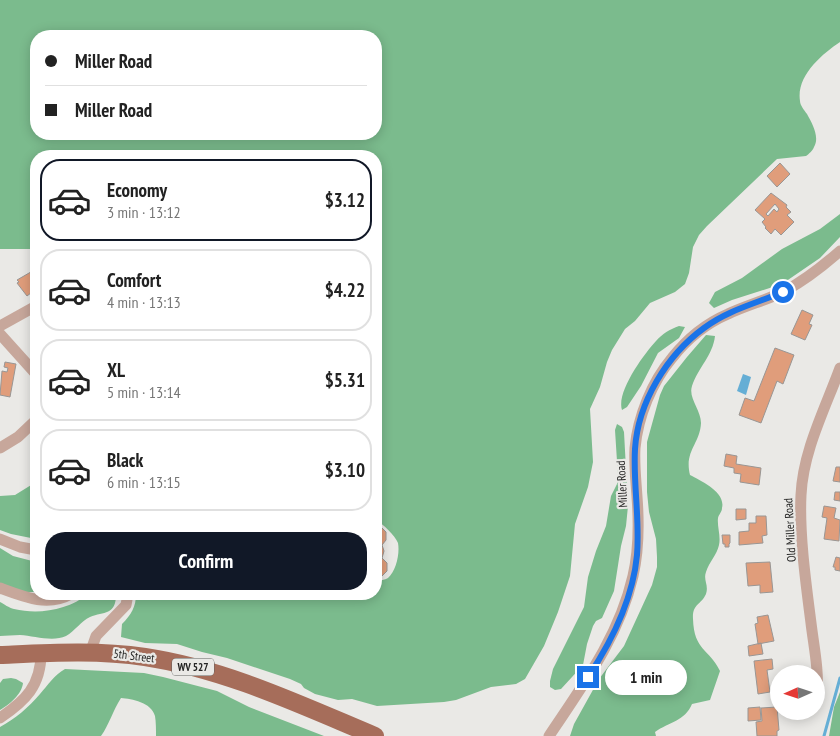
<!DOCTYPE html>
<html lang="en">
<head>
<meta charset="utf-8">
<style>
  :root { --surface:#fff; --page:#f2f2f2; --text:#222; --muted:#767676; --line:#e0e0e0; --accent:#111827 }
  body { margin:0; font-family:"PT Sans Narrow",sans-serif; background:var(--page); color:var(--text); height:100vh; display:flex; flex-direction:column; font-size:19px; white-space:nowrap }
  * { box-sizing:border-box; margin:0 }
  p { font-size:16px; color:var(--muted) }
  .icon { flex:none; width:28px; height:28px; fill:none; stroke:currentColor; stroke-width:2; stroke-linecap:round; stroke-linejoin:round }
  .map { position:relative; flex:1; overflow:hidden }
  .panel { position:absolute; left:30px; top:150px; width:352px; height:450px; display:flex; flex-direction:column; background:var(--surface); border-radius:20px; box-shadow:0 2px 12px #0003 }
  .panel>* { flex:none }
  .top-card { position:absolute; left:30px; top:30px; width:352px; height:110px; border-radius:20px; box-shadow:0 2px 12px #0003; display:grid; align-content:center; height:110px; padding:0 15px; background:var(--surface) }
  .needle { width:32px; rotate:267deg }
  .fabs { position:absolute; left:770px; top:665px; display:grid; gap:10px }
  .fabs a { display:grid; place-items:center; width:55px; height:55px; border-radius:50%; background:var(--surface); box-shadow:0 2px 12px #0003; font-size:25px }
  .end { position:absolute; width:22px; height:22px; margin:-11px; border:6px solid #1a73e8; background:#fff; box-shadow:0 0 0 2px #fff }
  .from { border-radius:50% }
  .bubble { position:absolute; height:35px; border-radius:18px; background:var(--surface); box-shadow:0 2px 12px #0003; font-size:16px; font-weight:600; line-height:35px; text-align:center }
  .top-card b { display:flex; align-items:center; gap:18px; height:48px; font-size:19px }
  .top-card b+b { border-top:1px solid var(--line) }
  .top-card i { width:12px; height:12px; background:var(--text) }
  ul { padding:9px 0 0; list-style:none }
  li { display:flex; align-items:center; gap:15px; height:82px; margin:0 10px 8px; padding:0 5px; border:2px solid var(--line); border-radius:20px }
  li div { flex:1 }
  li b { display:block; font-size:19px }
  li em { font-style:normal; font-weight:600 }
  li.selected { border-color:var(--accent) }
  li>.icon { width:45px; height:45px; stroke-width:1.5 }
  .cta { display:flex; gap:10px; margin-top:auto; padding:10px 15px }
  .cta a { flex:1; height:58px; border-radius:20px; background:var(--accent); color:#fff; font-size:20px; font-weight:600; line-height:58px; text-align:center }
  .map>svg:first-child { display:block }
  .forest { fill:#7bbb8d; fill-rule:evenodd }
  .water { fill:#65aed5 }
  .lines { fill:none; stroke-linecap:round; stroke-linejoin:round }
  .stream { stroke:#65aed5; stroke-width:3 }
  .building { fill:#e09d7b; stroke:#999694; fill-rule:evenodd }
  .minor { stroke:#c7a79b; stroke-width:11 }
  .primary { stroke:#a66d5a; stroke-width:18 }
  .route { stroke:#1a73e8; stroke-width:6 }
  .labels { text-anchor:middle; stroke-width:4.5; stroke-linejoin:round; paint-order:stroke }
  .shield { fill:#eae9e6; stroke:#60605e; stroke-width:1 }
  .shield-label { font-size:11px; font-weight:bold; fill:#252524 }
  .street-label { font-size:12px; fill:#252524; stroke:#eae9e6 }
</style>
</head>
<body>
<div class="map">
<svg width="840" height="736" viewBox="0 0 840 736">
  <rect width="100%" height="100%" fill="#eae9e6"/>
  <path class="forest" d="M0 0H840V42C822 54 796 76 800 101 800 105 804 110 807 114 812 123 820 137 814 147 813 150 809 154 806 156L777 159 707 226 699 235 693 247 689 273 685 284 675 292 650 303 635 321 625 329 612 350 607 362 600 387 590 409 593 462 588 487 575 524 570 576 558 612 544 646 525 679 516 684 491 687 456 700 444 702 377 706 352 699 338 700 315 694 304 688 301 684 290 679 227 658 202 652 177 644 145 643 121 637 122 624C131 615 136 607 136 594H376V581C380 580 385 580 388 578 396 571 400 554 398 543 395 535 383 525 376 519V156H36V244L30 249H0ZM36 36H376V134H36Z
    M840 214V237L820 258 782 284 732 300 714 308 709 303 715 292 742 278 782 249 820 229Z
    M679 326 685 327 679 338 658 353 641 386 627 407 622 410C616 392 644 354 656 341 662 334 670 329 679 326Z
    M706 335 715 336C713 355 698 368 692 386 688 398 701 410 701 423 700 444 684 451 690 475 701 481 726 492 722 508 722 512 719 514 718 518 717 527 721 536 719 545 717 555 709 562 706 572 703 580 709 585 706 594 701 605 692 604 693 619 694 651 709 648 720 671L710 700 692 704C685 721 669 722 655 732L656 736H570L574 724 599 679 624 646 652 585 657 567V557L656 539 649 512 647 492V442L660 395 664 386 687 357Z
    M617 424 622 427 624 432 628 506 626 526 621 546 614 591 602 618 596 621 593 626 587 644 583 665 561 689 555 690 550 687V681L553 669 584 607 588 577 596 551 606 526 611 496 617 484 618 477 615 430Z
    M36 482V539L11 534 0 530V496L15 495Z
    M0 548 13 556 36 562V592H24L0 586Z
    M88 594H116C116 616 104 611 90 617 81 621 75 631 66 636 53 642 34 636 20 635 13 635 6 636 0 636V602C4 604 9 608 14 609 39 615 68 610 88 594Z
    M65 669 144 673 163 677 217 691 249 707 324 736H156C156 730 156 722 155 716 151 702 132 699 121 698 113 710 109 725 101 736H0V727C15 719 29 707 40 694 48 685 54 675 65 669Z
    M11 678 16 679 23 683C22 694 9 705 0 710V683L3 679Z
    M840 692V736H829L834 707Z"/>
  <path class="water" d="M743 374 751 377 746 395 737 391Z"/>
  <g class="lines">
    <path class="stream" d="M824 736 840 678"/>
  </g>
  <path class="building" d="M780 163 790 174 777 187 767 176Z
    M771 193 787 205 786 207 791 212 787 215 794 222 781 235 775 229 771 234 765 228 766 227 762 222 765 219 755 210ZM775 204 779 209 777 212 774 209 768 216 766 214Z
    M36 269V289L27 296 17 283 19 282 17 280Z
    M802 310 813 315 809 324 812 325 805 340 791 334Z
    M775 348 794 355 783 384 777 381 761 423 739 415 745 398 754 401Z
    M5 362 16 364 10 397 0 395 2 371 7 372 8 368 4 367Z
    M726 454 737 456 736 464 761 468 759 485 740 482 741 474 734 473V468L724 466Z
    M836 467H840V482L833 481Z
    M835 492H840V501L834 500Z
    M824 506 836 508 834 518 840 520 839 541 824 539 827 518 822 517Z
    M736 509H746V519L736 520Z
    M756 516H766L767 535 762 536 763 543 739 545V532L749 531V523H756Z
    M376 526H380L386 532V540L382 545 384 551 382 558 387 563V571L381 577H376Z
    M722 535H730V543L729 544V547H725V544H723Z
    M836 557 840 558V571L835 570V567H833Z
    M770 562 773 592 760 593V585L748 586 746 563Z
    M768 615 774 641 758 644 755 624 758 623 757 617Z
    M761 643 763 654 749 656 748 646Z
    M772 659 773 669 767 670 770 692 758 694 754 661Z
    M760 707 761 720 748 721V708Z
    M777 707 779 730 777 731V736H757L756 722 762 721 761 708Z"/>
  <g class="lines">
    <path class="minor" d="M0 326 36 306
      M0 334 36 374
      M0 448 18 437 36 420
      M0 539 20 547 36 550
      M0 588C24 597 48 607 71 594
      M90 653 96 636 126 605 128 594
      M817 695C819 670 814 648 811 623 806 584 799 534 801 495 803 451 825 409 840 368
      M0 718C25 701 41 686 41 653
      M549 736C583 685 619 637 633 576 639 550 639 523 637 497 636 481 634 464 635 448 638 416 652 382 672 358 687 339 707 323 728 314 747 305 767 300 785 291 805 280 823 266 840 251"/>
    <path class="primary" d="M0 655C48 653 97 650 145 657 225 669 301 705 375 736"/>
  </g>
  <g class="lines">
    <path class="route" d="M588 677C612 641 633 598 637 555 640 519 633 484 635 449 638 402 667 355 704 328 728 310 757 303 783 292"/>
  </g>
  <g class="labels">
    <rect class="shield" x="172" y="658.5" width="42" height="17" rx="4"/>
    <g class="shield-label">
      <text x="193" y="671">WV 527</text>
    </g>
    <g class="street-label">
      <text transform="translate(622 484) rotate(-93)" y="4">Miller Road</text>
      <text transform="translate(790 530) rotate(-93)" y="4">Old Miller Road</text>
      <text transform="translate(134 656) rotate(7)" y="4">5th Street</text>
    </g>
  </g>
</svg>
<div class="fabs">
<a><svg class="needle" viewBox="-14 -14 28 28"><path d="M0-13l5 13h-10z" fill="#e53935"/><path d="M0 13l5-13h-10z" fill="#767676"/></svg></a>
</div>
<i class="end from" style="left:783px;top:292px"></i>
<i class="end" style="left:588px;top:677px"></i>
<div class="bubble" style="left:605px;top:660px;width:82px">1 min</div>
<div class="top-card">
<b><i class="from"></i>Miller Road</b>
<b><i></i>Miller Road</b>
</div>
<section class="panel">
<ul>
<li class="selected"><svg class="icon" aria-label="car" viewBox="0 0 24 24"><path d="M5 17H2v-5l4-1 3-4h7l3 4 3 1v5h-3M9 17h6M6 11h13"/><circle cx="7" cy="17" r="2"/><circle cx="17" cy="17" r="2"/></svg><div><b>Economy</b><p>3 min · 13:12</p></div><em>$3.12</em></li>
<li><svg class="icon" aria-label="car" viewBox="0 0 24 24"><path d="M5 17H2v-5l4-1 3-4h7l3 4 3 1v5h-3M9 17h6M6 11h13"/><circle cx="7" cy="17" r="2"/><circle cx="17" cy="17" r="2"/></svg><div><b>Comfort</b><p>4 min · 13:13</p></div><em>$4.22</em></li>
<li><svg class="icon" aria-label="car" viewBox="0 0 24 24"><path d="M5 17H2v-5l4-1 3-4h7l3 4 3 1v5h-3M9 17h6M6 11h13"/><circle cx="7" cy="17" r="2"/><circle cx="17" cy="17" r="2"/></svg><div><b>XL</b><p>5 min · 13:14</p></div><em>$5.31</em></li>
<li><svg class="icon" aria-label="car" viewBox="0 0 24 24"><path d="M5 17H2v-5l4-1 3-4h7l3 4 3 1v5h-3M9 17h6M6 11h13"/><circle cx="7" cy="17" r="2"/><circle cx="17" cy="17" r="2"/></svg><div><b>Black</b><p>6 min · 13:15</p></div><em>$3.10</em></li>
</ul>
<div class="cta"><a>Confirm</a></div>
</section>
</div>
</body>
</html>
